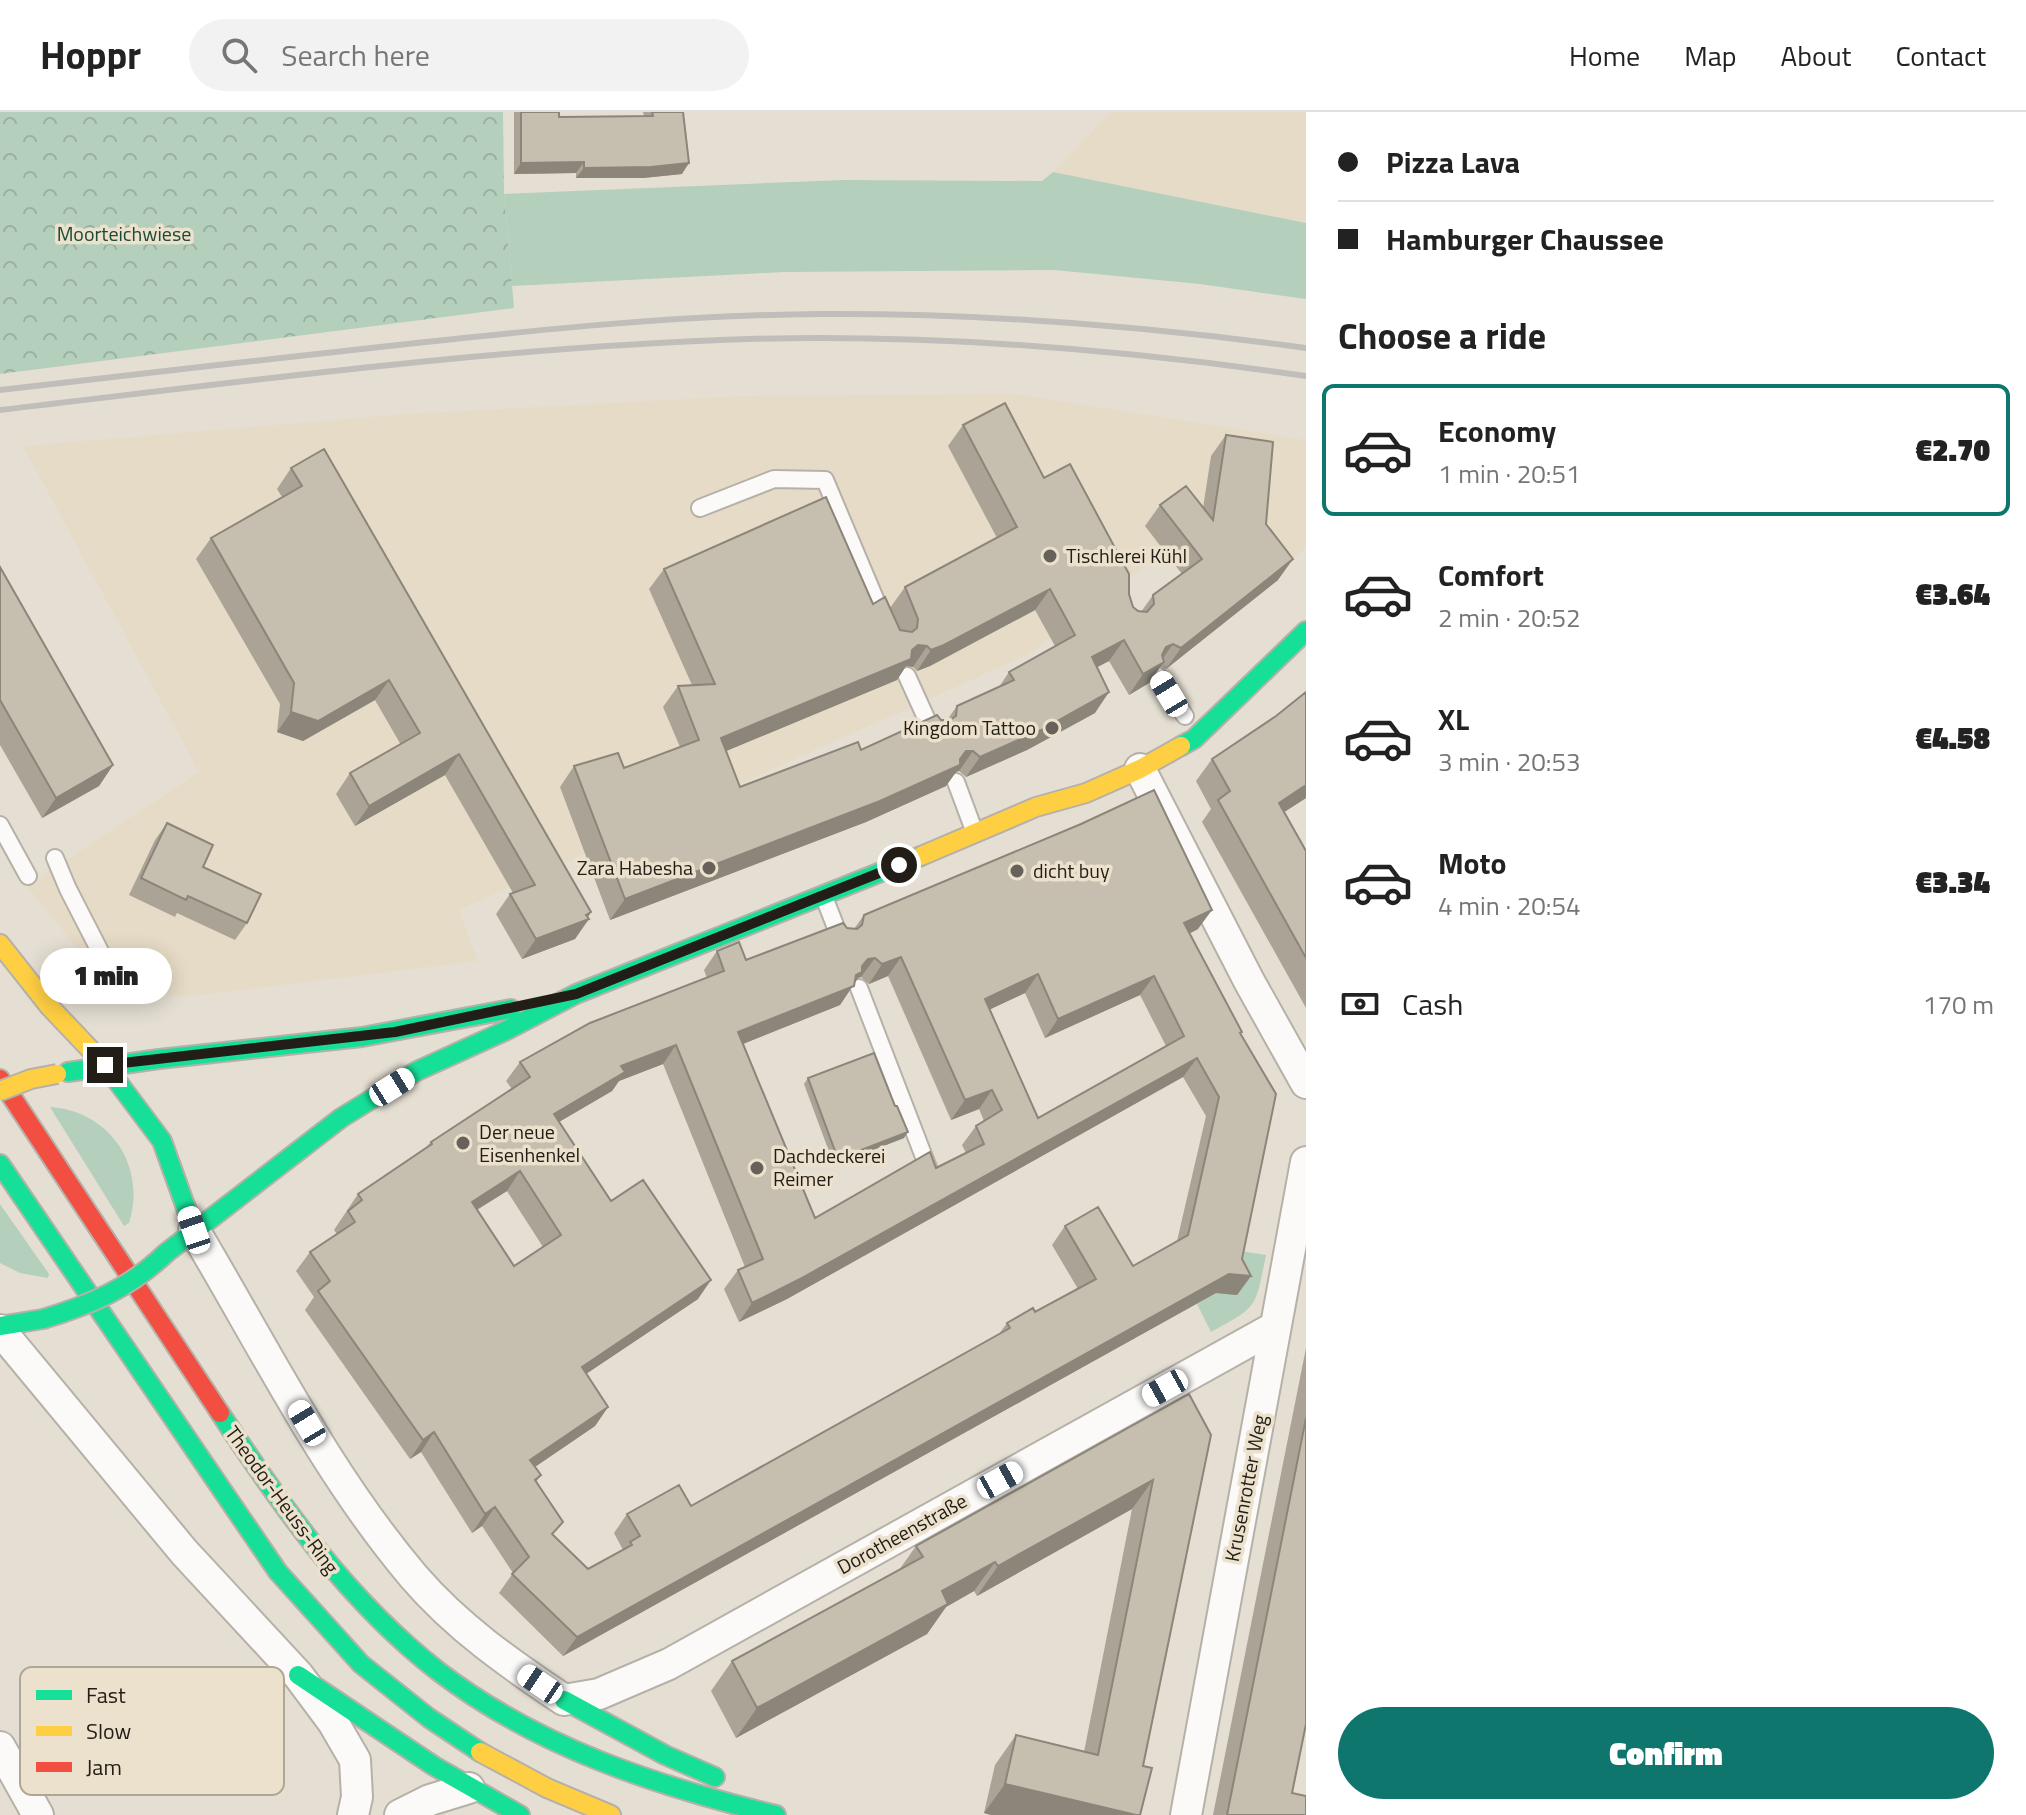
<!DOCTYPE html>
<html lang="en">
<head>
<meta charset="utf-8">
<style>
  :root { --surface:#fff; --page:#f2f2f2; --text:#222; --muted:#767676; --line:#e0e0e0; --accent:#0f766e }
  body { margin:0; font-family:"Titillium Web",sans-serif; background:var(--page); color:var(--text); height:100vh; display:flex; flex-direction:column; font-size:30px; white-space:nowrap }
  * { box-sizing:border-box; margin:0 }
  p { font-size:26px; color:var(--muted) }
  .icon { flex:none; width:44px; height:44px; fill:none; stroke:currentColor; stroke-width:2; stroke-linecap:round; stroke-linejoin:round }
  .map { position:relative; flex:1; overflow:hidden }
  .side { display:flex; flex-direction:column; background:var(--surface); width:720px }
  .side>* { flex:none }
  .guide { display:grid; align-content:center; height:176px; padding:0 32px; background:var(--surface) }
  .end { position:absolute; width:36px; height:36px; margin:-18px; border:10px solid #221e17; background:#fff; box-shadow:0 0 0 4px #fff }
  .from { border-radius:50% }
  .bubble { position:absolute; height:56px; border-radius:28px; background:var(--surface); box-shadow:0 4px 20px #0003; font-size:26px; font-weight:800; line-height:56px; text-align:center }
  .car { position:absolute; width:24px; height:48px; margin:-24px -12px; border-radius:10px; box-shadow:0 0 6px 2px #0007; background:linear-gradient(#fff 24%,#345 0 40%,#fff 0 76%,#345 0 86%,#fff 0) }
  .guide b { display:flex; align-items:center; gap:28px; height:76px; font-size:30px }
  .guide b+b { border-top:2px solid var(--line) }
  .guide i { width:20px; height:20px; background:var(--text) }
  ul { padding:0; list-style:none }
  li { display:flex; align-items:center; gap:24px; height:132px; margin:0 16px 12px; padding:0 16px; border:4px solid transparent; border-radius:12px }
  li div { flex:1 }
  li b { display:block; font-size:30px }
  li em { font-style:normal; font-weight:800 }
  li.current { border-color:var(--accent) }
  li>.icon { width:72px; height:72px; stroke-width:1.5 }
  h2 { padding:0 32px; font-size:36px; line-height:96px }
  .pay { display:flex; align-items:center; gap:20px; height:88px; padding:0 32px; font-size:30px }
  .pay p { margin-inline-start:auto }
  .button { display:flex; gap:16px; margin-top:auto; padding:16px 32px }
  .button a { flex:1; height:92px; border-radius:48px; background:var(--accent); color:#fff; font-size:32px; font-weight:800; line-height:92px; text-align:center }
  header { display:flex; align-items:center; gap:48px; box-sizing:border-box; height:112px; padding:0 40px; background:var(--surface); border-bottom:2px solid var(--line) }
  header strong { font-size:38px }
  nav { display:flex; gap:44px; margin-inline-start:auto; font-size:28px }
  .search { width:560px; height:72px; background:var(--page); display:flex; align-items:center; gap:20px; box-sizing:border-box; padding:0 28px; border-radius:44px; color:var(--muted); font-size:30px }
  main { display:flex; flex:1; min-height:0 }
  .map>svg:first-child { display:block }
  .built { fill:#e6dbc6 }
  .green { fill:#b4cfbc }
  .park { fill:url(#park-crowns) }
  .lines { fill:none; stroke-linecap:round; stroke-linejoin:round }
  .lane-casing { stroke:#b6b1a8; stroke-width:20 }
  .street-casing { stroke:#b6b1a8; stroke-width:34 }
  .fast-casing { stroke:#b6b1a8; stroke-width:22 }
  .slow-casing { stroke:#b6b1a8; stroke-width:22 }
  .jam-casing { stroke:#b6b1a8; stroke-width:22 }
  .lane { stroke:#fbfaf8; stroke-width:16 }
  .street { stroke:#fbfaf8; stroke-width:30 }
  .fast { stroke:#16e098; stroke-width:18 }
  .slow { stroke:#ffcf43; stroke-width:18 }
  .jam { stroke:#f24e42; stroke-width:18 }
  .rail { stroke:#c0beba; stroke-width:6 }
  .fast-bridge-casing { stroke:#b6b1a8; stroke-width:22; stroke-linecap:butt }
  .slow-bridge-casing { stroke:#b6b1a8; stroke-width:22; stroke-linecap:butt }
  .fast-bridge { stroke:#16e098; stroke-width:18 }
  .slow-bridge { stroke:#ffcf43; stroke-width:18 }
  .wall { fill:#aaa396; fill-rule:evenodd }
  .shaded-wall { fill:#8b857a }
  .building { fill:#c6beaf; stroke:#8b857a; stroke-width:2; fill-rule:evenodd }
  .route { stroke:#221e17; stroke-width:10 }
  .poi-dot { fill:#666259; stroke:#ece1cc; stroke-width:3 }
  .labels { text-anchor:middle; stroke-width:7; stroke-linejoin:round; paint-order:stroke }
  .park-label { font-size:20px; fill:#1a4b38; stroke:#ece1cc }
  .poi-label { font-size:20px; fill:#221e17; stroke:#ece1cc; text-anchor:start }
  .street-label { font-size:20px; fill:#221e17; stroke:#ece1cc }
  .key { fill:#ece1cc; stroke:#afa696; stroke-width:2 }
  .key-label { font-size:22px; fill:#221e17 }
</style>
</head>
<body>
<header>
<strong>Hoppr</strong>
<div class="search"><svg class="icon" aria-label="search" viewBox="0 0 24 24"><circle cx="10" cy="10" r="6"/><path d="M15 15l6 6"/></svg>Search here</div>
<nav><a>Home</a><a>Map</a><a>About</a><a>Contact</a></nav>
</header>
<main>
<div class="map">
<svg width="1306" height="1703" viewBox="0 0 1306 1703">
  <defs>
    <pattern id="park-crowns" width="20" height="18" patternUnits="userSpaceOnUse" patternTransform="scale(2)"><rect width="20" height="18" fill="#b4cfbc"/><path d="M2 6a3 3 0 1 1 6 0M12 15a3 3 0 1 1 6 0" fill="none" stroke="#9ab1a1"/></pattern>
  </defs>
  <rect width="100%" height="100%" fill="#e5dfd3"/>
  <path class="built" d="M1111 0H1306V111L1053 60Z
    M1016 282 1306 328V435L1222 513 1165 440 1029 542 459 798 478 849 184 885 129 877 84 845 27 774 199 660 23 334 405 302 741 284Z"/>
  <path class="green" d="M1053 60 1306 111V187L1200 172 1054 158 784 160 512 174 504 82 841 68 1042 69Z
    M50 995C110 999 147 1054 129 1111L124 1114Z
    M0 1092 49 1162 48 1166 20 1161 0 1151Z
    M1234 1138 1266 1143C1255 1196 1259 1194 1211 1220L1197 1192 1216 1181Z"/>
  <path class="park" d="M0 0H503L504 82 514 196 0 262Z"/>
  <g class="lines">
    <defs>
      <path id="lane" d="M700 396 774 367 825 368 884 508
        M907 564 932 619
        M1158 564 1185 604
        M956 670 975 721
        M0 713 28 764
        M55 746 68 777 107 853
        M824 785 840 826
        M859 876 929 1058"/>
      <path id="street" d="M1140 657 1249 869 1306 971
        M194 1118C264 1235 325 1360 414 1465 457 1515 510 1552 564 1588L599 1582 669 1552 1275 1215
        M0 1218 184 1440 298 1563 333 1610 355 1648 357 1685 353 1703
        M0 1635 38 1703
        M400 1703 430 1688 469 1676
        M1186 1703 1306 1050"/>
      <path id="fast" d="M1181 634 1194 627 1306 519
        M105 953 162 1029 194 1118
        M68 960 159 947 362 925 511 897
        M0 1052 278 1460 361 1552 429 1606 480 1640
        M166 1141 341 1006 417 959 507 918 576 882 921 744
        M0 1214 43 1207
        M220 1301C282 1395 348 1489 438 1559 537 1635 656 1674 776 1703
        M298 1563 434 1654 520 1703
        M564 1588 665 1643 715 1665"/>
      <path id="slow" d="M921 744 1036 695 1086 681 1140 657 1181 634
        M0 832 49 894 105 953
        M480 1640 547 1676 611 1703"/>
      <path id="jam" d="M0 967 220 1301"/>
    </defs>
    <use href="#lane" class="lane-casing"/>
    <use href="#street" class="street-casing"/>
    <use href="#fast" class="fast-casing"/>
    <use href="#slow" class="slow-casing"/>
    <use href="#jam" class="jam-casing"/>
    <use href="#lane" class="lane"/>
    <use href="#street" class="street"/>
    <use href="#fast" class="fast"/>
    <use href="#slow" class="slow"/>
    <use href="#jam" class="jam"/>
    <path class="rail" d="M0 278C127 263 253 249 380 235 526 219 672 203 820 202 983 201 1145 214 1306 236
      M0 298C248 269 497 235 748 227 934 222 1121 237 1306 264"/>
    <defs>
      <path id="fast-bridge" d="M43 1207C90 1193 130 1176 166 1141"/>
      <path id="slow-bridge" d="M0 979 31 967 57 962"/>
    </defs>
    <use href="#fast-bridge" class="fast-bridge-casing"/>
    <use href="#slow-bridge" class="slow-bridge-casing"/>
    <use href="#fast-bridge" class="fast-bridge"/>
    <use href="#slow-bridge" class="slow-bridge"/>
  </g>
  <path class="wall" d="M514 0H559V5L644 4 643 0H683L682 62 643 66H576V61L514 62Z
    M963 313 1044 366 1129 482 1133 495 1138 499 1141 500 1153 483 1182 462 1145 414 1160 393 1203 396 1211 344 1226 323 1266 412 1278 468 1166 557 1160 554 1149 571 1129 583 1109 549 1097 555 1095 601 1027 638 966 665 959 659 956 660 946 674 866 710 610 808 560 675 574 654 624 656 680 635 663 595 678 574 692 573 649 477 664 457 873 492 890 496 905 475 997 426 948 334ZM1035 498 1055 534 1009 560 999 575 957 594 947 608H941L861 638 740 675 726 639 897 568 906 554 913 555 917 559 930 554Z
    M291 356 591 800 575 827 522 847 496 802 510 782 513 781 445 663 355 714 336 682 350 661 401 633 375 588 303 629 277 620 280 592 196 447 211 426 282 385 277 377Z
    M0 455 113 653 99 674 42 706 0 633Z
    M1306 580V686L1284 700 1306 739V896L1202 710 1211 697 1196 669 1212 647 1276 604Z
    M167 711 247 811 235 828 177 801 175 805 129 783 155 728Z
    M864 803 1198 817 1189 822 1242 920 1240 922 1242 1147 1251 1164 1237 1183 1216 1181 563 1544 499 1481 513 1461 482 1414 472 1421 421 1340 410 1347 305 1198 314 1185 296 1159 310 1140 337 1122 334 1118 358 1082 426 1035 431 1030 512 977 506 969 520 950 707 866 704 858 717 839 746 848 847 816 854 817ZM888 864 951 1008 979 997 984 1009 976 1014 962 1033 966 1041 936 1056 815 1106 743 932 840 893 858 866 861 865 869 872ZM1025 881 1045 926 1140 883 1166 934 1038 1006 990 897ZM663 952 745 1155 738 1158 724 1177 739 1210 787 1187 1183 965 1206 1004 1177 1129 1133 1154 1065 1114 1052 1133 1078 1177 1035 1200 1007 1211 999 1222 691 1394 627 1402 614 1421 623 1438 588 1457 554 1423 536 1370 541 1363 535 1355 595 1314 608 1295 586 1262 698 1187 611 1089 559 1010 612 979 619 969ZM507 1079 543 1135 514 1154 477 1098Z
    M808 966 904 1026 834 1053 804 972Z
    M1306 1236V1612L1292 1681 1306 1703H1213Z
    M1189 1282 1143 1654 1136 1703H991L984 1701 995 1653 1016 1623 1084 1640 1132 1397 977 1484 974 1479 946 1495 927 1522 736 1626 711 1579 732 1549 899 1458 916 1434Z"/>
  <path class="shaded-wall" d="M584 50 576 61 514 62 521 51Z
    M689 51 682 62 643 66H576L584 56Z
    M1293 447 1278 468 1166 557 1181 536Z
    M1050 477 1035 498 930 554 917 559 931 538Z
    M1124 528 1109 549 1078 565 1092 545Z
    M1173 532 1158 553 1166 535Z
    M918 533 927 534 913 555 906 554 897 568 707 647 721 626 912 538Z
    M1164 550 1149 571 1129 583 1143 562Z
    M389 568 375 588 303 629 277 620 291 600Z
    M1109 580 1095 601 1027 638 966 665 980 645Z
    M966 639H973L959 659 956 660 946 674 866 710 610 808 625 787Z
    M459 642 445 663 355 714 369 694Z
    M113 653 99 674 42 706 56 686Z
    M1306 673V686L1264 713 1279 691Z
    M1212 798 1198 817 1170 831 1184 811Z
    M591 800 586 808 589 807 575 827 522 847 536 827Z
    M901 845 888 864 869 872 882 852Z
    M875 846 861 865 858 866 840 893 725 939 738 920 868 847Z
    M1038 862 1025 881 972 906 985 887Z
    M1154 864 1140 883 1045 926 1058 907Z
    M676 933 663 952 619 969 612 979 540 1021 554 1002 621 954Z
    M1197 946 1183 965 787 1187 739 1210 752 1191Z
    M992 978 979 997 951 1008 965 988Z
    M908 1020 904 1026 834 1053 838 1047Z
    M520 1059 507 1079 458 1109 472 1090Z
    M1229 1162 1251 1164 1237 1183 1216 1181 563 1544 577 1525Z
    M711 1168 698 1187 568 1274 582 1255Z
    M608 1295 595 1314 517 1367 530 1348Z
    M434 1320 421 1340 410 1347 423 1328Z
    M1153 1368 1132 1397 977 1484 998 1454Z
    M495 1395 482 1414 472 1421 485 1402Z
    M995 1450 974 1479 946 1495 927 1522 736 1626 757 1596 942 1479Z
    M1005 1672 1136 1703H991L984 1701Z"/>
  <path class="building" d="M521 0H559V5L653 4 652 0H683L689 51 651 55 584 56V50L521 51Z
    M1005 291 1044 366 1070 352 1129 462V482L1133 495 1138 499 1147 500 1154 492 1153 483 1202 447 1160 393 1186 374 1213 408 1226 323 1273 330 1266 412 1293 447 1181 536 1173 532 1166 535 1162 543 1164 550 1143 562 1124 528 1092 545 1109 580 1041 618 980 645 973 639H966L960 647V653L880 689 625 787 574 654 618 641 624 656 699 628 678 574 715 572 664 457 826 385 873 492 885 485 900 518 912 520 917 516 918 507 905 475 1017 415 963 313ZM1050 477 1075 523 1009 560 1014 568 957 594 956 604 950 608H941L937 603 861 638 858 630 740 675 721 626 911 547 912 538 918 533 927 534 931 538 944 533Z
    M324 337 591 800 586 803 589 807 536 827 510 782 535 773 459 642 369 694 350 661 420 621 389 568 318 609 291 600 294 571 211 426 302 374 291 356Z
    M0 455 113 653 56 686 0 588Z
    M1306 580V673L1279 691 1306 739V846L1218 688 1230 679 1212 647 1276 604Z
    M1154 678 1212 798 1184 811 1242 920 1240 921 1276 982 1242 1147 1251 1164 1229 1162 577 1525 512 1462 529 1445 495 1395 485 1402 434 1320 423 1328 318 1179 330 1169 310 1140 355 1110 348 1099 362 1088 358 1082 432 1032 431 1030 530 965 520 950 590 911 724 859 717 839 739 830 746 848 843 811 847 816 857 817 862 813 864 803 1081 712ZM901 845 965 988 992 978 1002 998 976 1014 984 1032 936 1056 930 1040 815 1106 738 920 854 874 856 863 862 860V854L868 847 875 846 882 852ZM1038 862 1058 907 1154 864 1184 924 1038 1006 985 887ZM676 933 763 1147 738 1158 752 1191 800 1167 1197 946 1219 985 1188 1123 1133 1154 1098 1095 1065 1114 1096 1167 1035 1200 1033 1196 1007 1211 1010 1216 691 1394 679 1373 627 1402 640 1424 630 1430 632 1433 588 1457 552 1422 563 1410 535 1368 541 1363 530 1348 608 1295 582 1255 711 1168 643 1068 611 1089 554 1002 625 960 621 954ZM520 1059 561 1123 514 1154 472 1090Z
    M167 711 213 733 203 755 261 782 247 811 188 784 186 788 141 766Z
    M874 941 895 994H897L908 1020 838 1047 808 966Z
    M1189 1282 1211 1323 1143 1654 1152 1656 1140 1703H1136L1005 1672 1016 1623 1098 1643 1153 1368 998 1454 995 1450 942 1479 948 1492 757 1596 732 1549 923 1445 916 1434Z
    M1306 1306V1612L1292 1681 1306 1684V1703H1227Z"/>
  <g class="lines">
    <path class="route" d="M105 953 395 920 576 882 899 753"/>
  </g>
  <g class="poi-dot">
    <circle cx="1050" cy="444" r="8"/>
    <circle cx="1052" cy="616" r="8"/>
    <circle cx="709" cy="756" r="8"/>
    <circle cx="1017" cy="759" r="8"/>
    <circle cx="463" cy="1031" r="8"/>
    <circle cx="757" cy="1056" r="8"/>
  </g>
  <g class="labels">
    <g class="park-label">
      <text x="124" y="129">Moorteichwiese</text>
    </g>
    <g class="poi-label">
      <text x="1066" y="451">Tischlerei Kühl</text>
      <text x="1036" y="623" text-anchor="end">Kingdom Tattoo</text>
      <text x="693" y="763" text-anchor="end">Zara Habesha</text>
      <text x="1033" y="766">dicht buy</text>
      <text x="479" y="1027">Der neue<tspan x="479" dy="23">Eisenhenkel</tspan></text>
      <text x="773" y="1051">Dachdeckerei<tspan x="773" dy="23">Reimer</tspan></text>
    </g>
    <g class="street-label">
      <text transform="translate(1246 1376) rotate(-79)" y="7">Krusenrotter Weg</text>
      <text transform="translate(282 1388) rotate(54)" y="7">Theodor-Heuss-Ring</text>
      <text transform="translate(902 1422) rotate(-29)" y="7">Dorotheenstraße</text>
    </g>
  </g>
  <rect x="20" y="1555" width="264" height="128" rx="12" class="key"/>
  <rect x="36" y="1578" width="36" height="10" fill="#16e098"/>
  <rect x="36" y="1614" width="36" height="10" fill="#ffcf43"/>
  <rect x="36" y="1650" width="36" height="10" fill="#f24e42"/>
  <g class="key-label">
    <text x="86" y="1591">Fast</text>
    <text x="86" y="1627">Slow</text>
    <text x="86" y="1663">Jam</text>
  </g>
</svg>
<i class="end from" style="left:899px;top:753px"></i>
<i class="end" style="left:105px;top:953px"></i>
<div class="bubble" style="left:40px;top:836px;width:132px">1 min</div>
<i class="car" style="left:1169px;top:582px;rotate:329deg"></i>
<i class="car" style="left:392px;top:975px;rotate:58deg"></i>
<i class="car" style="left:194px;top:1118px;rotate:341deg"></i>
<i class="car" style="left:1165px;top:1276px;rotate:241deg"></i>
<i class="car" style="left:307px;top:1311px;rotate:329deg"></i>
<i class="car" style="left:1000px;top:1368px;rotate:61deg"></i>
<i class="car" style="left:540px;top:1572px;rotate:304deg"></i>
</div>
<section class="side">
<div class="guide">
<b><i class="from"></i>Pizza Lava</b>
<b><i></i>Hamburger Chaussee</b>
</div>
<h2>Choose a ride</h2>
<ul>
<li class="current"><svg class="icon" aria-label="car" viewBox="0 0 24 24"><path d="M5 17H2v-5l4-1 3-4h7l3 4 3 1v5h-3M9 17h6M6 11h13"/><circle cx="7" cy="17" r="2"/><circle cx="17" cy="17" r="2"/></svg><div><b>Economy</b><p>1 min · 20:51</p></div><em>€2.70</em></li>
<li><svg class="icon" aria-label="car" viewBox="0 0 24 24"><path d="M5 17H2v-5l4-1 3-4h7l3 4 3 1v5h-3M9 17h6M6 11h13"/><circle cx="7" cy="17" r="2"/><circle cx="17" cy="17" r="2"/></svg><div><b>Comfort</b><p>2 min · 20:52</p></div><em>€3.64</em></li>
<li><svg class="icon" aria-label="car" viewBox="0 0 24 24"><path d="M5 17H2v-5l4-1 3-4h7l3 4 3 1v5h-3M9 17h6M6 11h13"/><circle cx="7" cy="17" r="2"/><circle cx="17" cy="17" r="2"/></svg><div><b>XL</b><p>3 min · 20:53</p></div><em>€4.58</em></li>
<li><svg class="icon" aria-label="car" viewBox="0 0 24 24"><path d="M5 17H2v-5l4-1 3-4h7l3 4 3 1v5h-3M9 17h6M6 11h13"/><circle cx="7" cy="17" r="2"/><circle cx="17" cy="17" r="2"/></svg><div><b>Moto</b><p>4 min · 20:54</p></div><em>€3.34</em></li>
</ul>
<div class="pay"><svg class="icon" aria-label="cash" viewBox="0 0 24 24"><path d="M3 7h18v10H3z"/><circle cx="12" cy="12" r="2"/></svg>Cash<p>170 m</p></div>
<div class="button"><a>Confirm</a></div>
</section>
</main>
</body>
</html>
